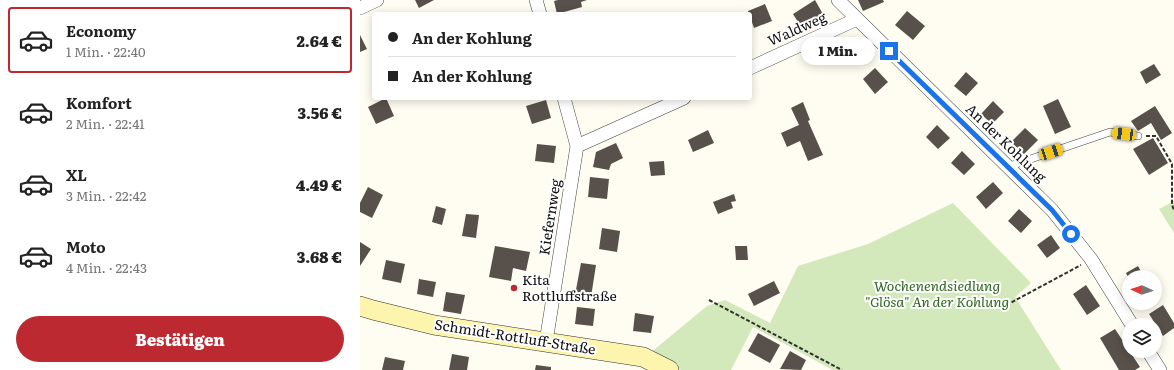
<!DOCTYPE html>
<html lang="de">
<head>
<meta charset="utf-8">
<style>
  :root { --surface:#fff; --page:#f6f6f6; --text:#222; --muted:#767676; --line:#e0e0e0; --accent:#bd2931 }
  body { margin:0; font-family:Literata,serif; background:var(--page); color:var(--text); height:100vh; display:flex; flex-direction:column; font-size:15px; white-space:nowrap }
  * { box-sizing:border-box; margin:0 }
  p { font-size:13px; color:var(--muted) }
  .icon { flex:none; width:22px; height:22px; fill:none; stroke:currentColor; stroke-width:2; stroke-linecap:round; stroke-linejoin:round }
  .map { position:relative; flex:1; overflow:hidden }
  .drawer { display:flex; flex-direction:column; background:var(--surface); width:360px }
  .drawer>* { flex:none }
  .guide { position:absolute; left:12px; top:12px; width:380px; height:88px; border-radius:4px; box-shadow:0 2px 10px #0003; display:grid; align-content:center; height:88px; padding:0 16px; background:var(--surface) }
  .needle { width:26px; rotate:273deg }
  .fabs { position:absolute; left:762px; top:270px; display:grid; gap:8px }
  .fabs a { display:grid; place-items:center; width:40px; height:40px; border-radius:50%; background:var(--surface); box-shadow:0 2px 10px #0003; font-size:20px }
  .end { position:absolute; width:18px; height:18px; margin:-9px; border:5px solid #1a73e8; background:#fff; box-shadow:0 0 0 2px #fff }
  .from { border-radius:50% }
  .bubble { position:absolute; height:28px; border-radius:14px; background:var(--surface); box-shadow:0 2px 10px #0003; font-size:13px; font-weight:800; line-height:28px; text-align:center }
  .car { position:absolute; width:12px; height:24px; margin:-12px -6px; border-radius:5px; box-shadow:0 0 3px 1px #0007; background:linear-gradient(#f5c518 24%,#345 0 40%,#f5c518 0 76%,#345 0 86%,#f5c518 0) }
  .guide b { display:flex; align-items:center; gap:14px; height:38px; font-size:15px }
  .guide b+b { border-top:1px solid var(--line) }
  .guide i { width:10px; height:10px; background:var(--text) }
  ul { padding:7px 0 0; list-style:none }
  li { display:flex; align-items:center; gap:12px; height:66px; margin:0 8px 6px; padding:0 8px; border:2px solid transparent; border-radius:4px }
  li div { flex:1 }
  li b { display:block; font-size:15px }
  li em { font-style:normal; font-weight:800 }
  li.current { border-color:var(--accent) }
  li>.icon { width:36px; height:36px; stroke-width:1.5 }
  .primary-button { display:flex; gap:8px; margin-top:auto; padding:8px 16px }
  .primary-button a { flex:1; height:46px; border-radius:24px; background:var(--accent); color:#fff; font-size:16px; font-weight:800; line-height:46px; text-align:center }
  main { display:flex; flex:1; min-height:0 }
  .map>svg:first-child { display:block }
  .green { fill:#d3e9bb }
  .building { fill:#58504b }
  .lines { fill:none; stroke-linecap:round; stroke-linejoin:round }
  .lane-casing { stroke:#424242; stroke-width:8 }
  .street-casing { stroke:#424242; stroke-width:14 }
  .secondary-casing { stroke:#313131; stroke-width:20 }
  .path { stroke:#313131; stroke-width:2; stroke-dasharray:4 2; stroke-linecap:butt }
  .lane { stroke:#fff; stroke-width:7 }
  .street { stroke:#fff; stroke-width:13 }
  .secondary { stroke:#fdf4ae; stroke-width:19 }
  .route { stroke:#1a73e8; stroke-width:5 }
  .poi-dot { fill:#bd2931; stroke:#fff; stroke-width:1.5 }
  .labels { text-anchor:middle; stroke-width:4; stroke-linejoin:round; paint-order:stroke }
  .street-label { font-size:14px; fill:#0f0f0f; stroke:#fff }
  .poi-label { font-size:14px; fill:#0f0f0f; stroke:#fff; text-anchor:start }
  .park-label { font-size:14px; font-style:italic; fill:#2f6620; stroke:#fff }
</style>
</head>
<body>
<main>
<section class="drawer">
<ul>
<li class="current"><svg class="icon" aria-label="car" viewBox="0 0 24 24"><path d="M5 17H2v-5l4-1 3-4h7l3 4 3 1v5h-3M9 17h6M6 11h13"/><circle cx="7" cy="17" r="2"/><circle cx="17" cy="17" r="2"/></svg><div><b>Economy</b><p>1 Min. · 22:40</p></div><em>2.64 €</em></li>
<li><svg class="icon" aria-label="car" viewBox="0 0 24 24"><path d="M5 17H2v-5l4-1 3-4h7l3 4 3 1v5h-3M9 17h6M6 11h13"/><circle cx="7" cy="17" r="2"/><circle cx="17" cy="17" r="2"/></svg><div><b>Komfort</b><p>2 Min. · 22:41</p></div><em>3.56 €</em></li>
<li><svg class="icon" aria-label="car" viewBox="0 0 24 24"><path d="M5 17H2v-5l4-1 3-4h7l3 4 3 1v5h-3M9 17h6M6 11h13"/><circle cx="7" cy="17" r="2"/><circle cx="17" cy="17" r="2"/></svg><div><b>XL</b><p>3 Min. · 22:42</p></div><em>4.49 €</em></li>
<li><svg class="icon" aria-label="car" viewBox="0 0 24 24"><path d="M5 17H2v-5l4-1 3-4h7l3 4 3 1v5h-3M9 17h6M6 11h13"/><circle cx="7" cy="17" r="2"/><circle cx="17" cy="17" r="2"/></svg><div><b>Moto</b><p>4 Min. · 22:43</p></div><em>3.68 €</em></li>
</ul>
<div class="primary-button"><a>Bestätigen</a></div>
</section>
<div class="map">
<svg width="814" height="370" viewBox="0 0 814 370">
  <rect width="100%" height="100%" fill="#fffcf1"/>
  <path class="green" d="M814 201V233L799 209Z
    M593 203 671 283 655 297 701 370H473L393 327 371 370H321L289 354 347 306 365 300 410 323 438 266 508 244Z"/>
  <path class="building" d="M55 0H74L59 8Z
    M198 0H227L221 2 222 7 197 14 194 1Z
    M455 0 464 16 443 30 433 14Z
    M498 0H523L524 2 503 11Z
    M405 4 412 21 394 28 388 11Z
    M547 11 565 26 553 40 535 25Z
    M0 35 7 49 0 52Z
    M794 64 801 75 786 84 780 72Z
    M515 68 528 82 515 94 503 79Z
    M606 72 618 83 606 96 594 86Z
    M26 98 34 116 16 124 8 107Z
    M698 99 711 127 695 134 683 106Z
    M186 100 191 118 172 124 166 106Z
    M633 101 644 112 632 124 621 114Z
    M443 102 450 120 448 121 463 155 448 161 440 141 427 147 421 133 439 125 431 108Z
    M795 106 812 133 801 140 791 123 778 131 771 121Z
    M577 125 590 138 578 149 566 137Z
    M665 128 678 140 664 154 651 142Z
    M348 130 354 143 333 152 328 140Z
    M793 138 808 163 789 175 773 149Z
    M256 143 263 158 251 164 249 170 233 167 236 152Z
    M177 144 196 146 194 163 175 161Z
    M602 151 615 164 604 175 591 163Z
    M304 161 305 175 291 176 289 162Z
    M230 177 249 179 247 199 228 197Z
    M633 182 643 193 626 209 616 197Z
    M8 187 23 195 12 218 0 212V203Z
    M374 194 376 201 371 202 373 208 358 214 353 202Z
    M76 206 86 209 82 225 72 222Z
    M659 209 672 221 661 233 648 221Z
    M106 214 119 215 116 238 102 236Z
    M242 228 260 231 257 252 239 249Z
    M691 235 700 248 687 258 677 245Z
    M0 242 11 249 0 266Z
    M135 246 170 252 166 271 153 268 151 281 129 277Z
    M375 246H387L388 260H376Z
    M26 260 45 264 41 283 22 279Z
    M221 263 236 265 231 297 215 295Z
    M778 266 784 277H768L766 273Z
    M59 279 76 282 73 297 57 294Z
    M414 281 420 293 394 306 388 294Z
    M726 285 740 306 727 315 713 294Z
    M86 292 105 295 101 314 83 311Z
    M803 305 814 323V328L803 336 789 314Z
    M217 307 235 309 233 326 215 324Z
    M275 313 294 316 291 333 273 331Z
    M755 329 780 367 775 370H759L740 338Z
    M398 333 420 345 410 363 388 351Z
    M430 351 446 360 441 370 420 369Z
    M92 354 109 357 107 370H89Z
    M25 357 45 361 43 370H22Z
    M176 365 191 367V370H175Z"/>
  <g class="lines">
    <defs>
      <path id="lane" d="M647 167 750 132 778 136"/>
      <path id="street" d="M176 0 180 14
        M478 0 692 210 731 259 772 325
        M0 8 17 0
        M390 68 497 19
        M217 146 324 98
        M186 342 217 146 204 98
        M788 351 800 370"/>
      <path id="secondary" d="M0 306 13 310 74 325 283 357 309 370"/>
    </defs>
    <use href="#lane" class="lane-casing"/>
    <use href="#street" class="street-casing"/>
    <use href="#secondary" class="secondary-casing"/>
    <path class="path" d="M786 136H796L812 164V205L814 210
      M349 300 482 370
      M641 308 721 265"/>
    <use href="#lane" class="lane"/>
    <use href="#street" class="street"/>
    <use href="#secondary" class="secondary"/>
  </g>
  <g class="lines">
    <path class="route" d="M529 51 692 210 711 234"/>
  </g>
  <circle class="poi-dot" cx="154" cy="288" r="4"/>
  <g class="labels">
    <g class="street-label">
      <text transform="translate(437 29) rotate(-24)" y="5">Waldweg</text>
      <text transform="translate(646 143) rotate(44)" y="5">An der Kohlung</text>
      <text transform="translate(190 217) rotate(-81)" y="5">Kiefernweg</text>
      <text transform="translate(155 337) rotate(9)" y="5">Schmidt-Rottluff-Straße</text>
    </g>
    <g class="poi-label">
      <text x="162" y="285">Kita<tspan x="162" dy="16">Rottluffstraße</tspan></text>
    </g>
    <g class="park-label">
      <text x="577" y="291">Wochenendsiedlung<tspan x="577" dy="16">"Glösa" An der Kohlung</tspan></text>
    </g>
  </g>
</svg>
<div class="fabs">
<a><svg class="needle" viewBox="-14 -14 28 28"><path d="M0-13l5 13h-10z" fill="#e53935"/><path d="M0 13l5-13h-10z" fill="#767676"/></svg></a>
<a><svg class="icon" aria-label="layers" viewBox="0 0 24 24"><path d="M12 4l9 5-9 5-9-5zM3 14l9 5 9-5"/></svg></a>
</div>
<i class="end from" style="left:711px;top:234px"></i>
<i class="end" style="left:529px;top:51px"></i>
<div class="bubble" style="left:441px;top:37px;width:74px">1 Min.</div>
<i class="car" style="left:764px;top:134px;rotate:277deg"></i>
<i class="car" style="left:691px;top:152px;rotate:72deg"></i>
<div class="guide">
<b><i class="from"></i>An der Kohlung</b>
<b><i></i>An der Kohlung</b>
</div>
</div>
</main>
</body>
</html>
